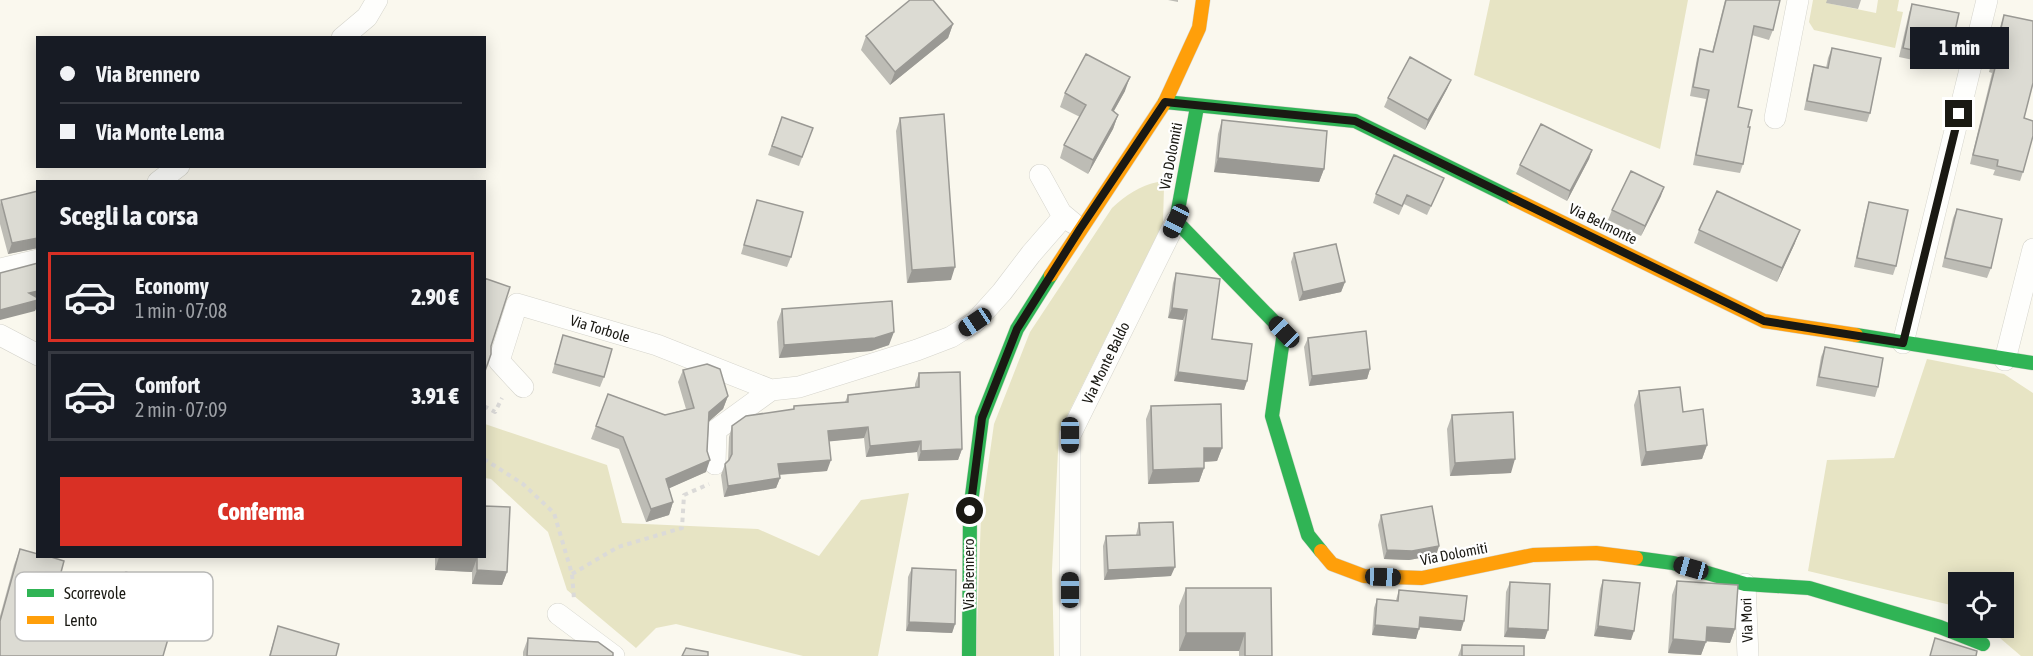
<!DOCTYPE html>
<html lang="it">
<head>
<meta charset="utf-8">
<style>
  :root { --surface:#171b24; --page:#242831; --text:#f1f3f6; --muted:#9ea1a6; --line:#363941; --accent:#d93025 }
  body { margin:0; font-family:"Asap Condensed",sans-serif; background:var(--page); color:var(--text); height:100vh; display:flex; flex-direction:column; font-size:22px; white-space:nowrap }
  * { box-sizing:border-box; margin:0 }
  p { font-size:20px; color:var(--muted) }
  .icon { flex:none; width:33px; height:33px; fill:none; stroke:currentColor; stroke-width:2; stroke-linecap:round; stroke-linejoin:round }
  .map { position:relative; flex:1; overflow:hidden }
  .side { position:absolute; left:36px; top:180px; width:450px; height:378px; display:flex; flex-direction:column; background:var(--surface); border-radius:0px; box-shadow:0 3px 15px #0003 }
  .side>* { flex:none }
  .guide { position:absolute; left:36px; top:36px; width:450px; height:132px; border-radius:0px; box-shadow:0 3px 15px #0003; display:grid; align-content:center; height:132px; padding:0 24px; background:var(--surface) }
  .controls { position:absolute; left:1948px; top:572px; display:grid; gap:12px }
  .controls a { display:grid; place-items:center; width:66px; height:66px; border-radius:0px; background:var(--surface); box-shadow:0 3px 15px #0003; font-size:30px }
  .end { position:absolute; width:27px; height:27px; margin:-14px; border:8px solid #1a1913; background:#fff; box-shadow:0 0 0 3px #fff }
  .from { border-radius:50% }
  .bubble { position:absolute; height:42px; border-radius:0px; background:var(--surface); box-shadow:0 3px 15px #0003; font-size:20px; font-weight:800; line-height:42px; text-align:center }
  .car { position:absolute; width:18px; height:36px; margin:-18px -9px; border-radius:8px; box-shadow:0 0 4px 2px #0007; background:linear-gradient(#222 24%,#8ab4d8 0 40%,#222 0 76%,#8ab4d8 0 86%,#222 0) }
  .guide b { display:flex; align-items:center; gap:21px; height:57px; font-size:22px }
  .guide b+b { border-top:2px solid var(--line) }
  .guide i { width:15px; height:15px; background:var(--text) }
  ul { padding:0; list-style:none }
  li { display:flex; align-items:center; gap:18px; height:90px; margin:0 12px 9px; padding:0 12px; border:3px solid var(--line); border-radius:0px }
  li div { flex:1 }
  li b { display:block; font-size:22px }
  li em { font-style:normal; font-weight:800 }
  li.on { border-color:var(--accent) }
  li>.icon { width:54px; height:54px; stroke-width:1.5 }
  h2 { padding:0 24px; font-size:27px; line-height:72px }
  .button { display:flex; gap:12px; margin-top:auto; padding:12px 24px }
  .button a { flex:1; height:69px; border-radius:0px; background:var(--accent); color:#fff; font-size:24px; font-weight:800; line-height:69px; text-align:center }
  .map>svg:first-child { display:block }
  .green { fill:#e7e4c4 }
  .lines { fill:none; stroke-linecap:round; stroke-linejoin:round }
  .street-casing { stroke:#d5d4cc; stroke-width:22 }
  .fast-casing { stroke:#d5d4cc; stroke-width:15 }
  .slow-casing { stroke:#d5d4cc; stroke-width:15 }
  .path { stroke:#dbdad8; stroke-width:4; stroke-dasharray:4.5 4.5; stroke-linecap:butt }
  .street { stroke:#fefefc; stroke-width:21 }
  .fast { stroke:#30b455; stroke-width:14 }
  .slow { stroke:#ff9f0a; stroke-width:14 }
  .wall { fill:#bdbcb5 }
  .shaded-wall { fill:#9a9994 }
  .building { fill:#dcdbd3; stroke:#9a9994; stroke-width:1.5 }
  .route { stroke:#1a1913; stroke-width:8 }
  .labels { text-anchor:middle; stroke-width:4.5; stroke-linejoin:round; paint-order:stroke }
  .street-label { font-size:15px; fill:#1a1913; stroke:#fff }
  .key { fill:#fff; stroke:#babab8; stroke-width:1.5 }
  .key-label { font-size:16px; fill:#1a1913 }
</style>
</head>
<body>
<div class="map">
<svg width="2033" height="656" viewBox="0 0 2033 656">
  <rect width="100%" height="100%" fill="#faf8ee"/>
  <path class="green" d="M1490 0H1688L1660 149 1474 75Z
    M1813 0H1827V3L1876 13 1878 0H1899L1897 11 1903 12 1895 48 1814 30 1809 22Z
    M1158 182 1164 187 1163 223 1059 432 1052 570 1054 656H976L981 516 994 424 1030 332 1112 208C1125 196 1140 185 1158 182Z
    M1927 359 2004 374 2033 393V656H2021L1987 627H2004V582H1959V607L1808 571 1827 460 1894 458Z
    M485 424 607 465 622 523 758 529 819 556 861 500 909 493 878 656H803L676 624 656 628 636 648 567 590 548 532 491 479 485 478Z"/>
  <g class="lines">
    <defs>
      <path id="street" d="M342 38 367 17 377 0
        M1775 118 1798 0
        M1040 175 1061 213 1073 223
        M158 182 179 166
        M0 269 38 260
        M0 335 38 355
        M1903 343 1987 0
        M2005 360 2033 249
        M523 387 499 361 517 304 657 345 771 390 799 387 917 350 951 337 975 322 1002 292 1031 254 1064 216
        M715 464 716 430 771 390
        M1745 584 1748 656
        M558 614 614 656
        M1070 656V435L1176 221"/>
      <path id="fast" d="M1165 102 1355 121 1514 199
        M1197 107 1176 221 1284 332 1272 416 1308 535 1321 551
        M1856 335 2033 363
        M1636 558 1673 563 1745 584 1809 588 1940 627 1983 644
        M969 656 970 511 982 418 1017 329 1051 275"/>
      <path id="slow" d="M1514 199 1764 321 1856 335
        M1051 275 1165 102 1199 28 1203 0
        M1321 551 1332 564 1364 576 1422 578 1533 555 1596 553 1636 558"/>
    </defs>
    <use href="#street" class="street-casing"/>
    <use href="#fast" class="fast-casing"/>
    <use href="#slow" class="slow-casing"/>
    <path class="path" d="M484 406 495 412 502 398
      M484 459 523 484 554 513 572 574 574 599
      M572 574 618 547 682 528 684 495 709 484"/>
    <use href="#street" class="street"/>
    <use href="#fast" class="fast"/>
    <use href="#slow" class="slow"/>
  </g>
  <path class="wall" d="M1168 0H1178V2Z
    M1725 0H1780L1773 30 1769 40 1752 35 1738 107 1748 127 1743 164 1740 173 1693 165 1706 99 1690 96 1697 58 1700 49 1712 52Z
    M1827 0H1861L1858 9 1826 3Z
    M1912 4 1949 58 1946 67 1899 57 1909 13Z
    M2004 15 2024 118 2023 172 2020 181 1993 175 1995 170 1970 164 1992 73 1989 72 2001 24Z
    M953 24 948 38 890 85 861 50 866 36Z
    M1832 48 1870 113 1867 122 1804 110 1811 75 1814 65 1826 68 1828 58Z
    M1451 80 1447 89 1425 130 1384 107 1388 98Z
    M1125 91 1114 111 1118 115 1113 129 1088 174 1060 158 1064 145 1080 117 1060 107 1065 93Z
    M782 117 813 128 799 166 768 155Z
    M900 118 951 280 907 283 896 131Z
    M1222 120 1324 169 1319 182 1214 172 1218 134Z
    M1592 150 1589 159 1567 201 1516 174 1520 165Z
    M1440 187 1427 215 1404 204 1399 215 1373 203 1376 194Z
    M38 191V248L8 254 0 224V204L1 200Z
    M1661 196 1641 236 1608 220 1612 210Z
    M757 200 791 257 787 267 741 254Z
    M1869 202 1896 266 1893 275 1854 267 1866 212Z
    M1957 209 1991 268 1987 278 1942 267 1953 218Z
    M1699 230 1795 243 1777 282 1694 243Z
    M1294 253 1345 282 1341 292 1299 301 1291 262Z
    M1176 273 1212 339 1247 381 1244 390 1174 381 1183 320 1168 318 1173 283Z
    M782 309 889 345 871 351 779 358 777 322Z
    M563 335 604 377 600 387 552 373Z
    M1308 338 1370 369 1367 379 1309 386 1304 347Z
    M1825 347 1878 387 1875 397 1816 386 1821 357Z
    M683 370 728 396 723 409 709 421 706 472 669 488 673 502 669 515 646 522 619 449 591 439 608 394 665 415 686 409 678 382Z
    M919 373 962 449 958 460 918 461 917 452 866 457 864 438 829 441 827 471 779 475 780 478 776 488 724 497 721 475 725 464 728 462 729 437 732 426 793 409 794 406 845 402 848 395 915 388V384Z
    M1639 391 1683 412 1707 445 1702 459 1641 466 1634 405Z
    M1151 406 1222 448 1217 461 1204 462V468L1199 482 1148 484 1146 419Z
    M1452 415 1511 473 1450 476 1447 429Z
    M1381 515 1439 546 1436 555 1409 560 1384 559 1378 525Z
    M1139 523 1171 576 1104 580 1103 546 1106 536 1136 535Z
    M20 549 56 591 102 605 111 580 145 613 0 656V616L14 565Z
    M435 556H484L507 572 502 585 472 584V572L435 570Z
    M912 568 955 624 952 633 906 631 908 577Z
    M1603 580 1631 640 1594 636 1600 589Z
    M1677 581 1735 629 1730 643 1706 641 1701 655 1668 653 1672 595Z
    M1510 582 1545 639 1504 637 1506 592Z
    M1186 588H1271L1272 656H1239V651H1179V606Z
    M1399 590 1461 631 1419 627 1416 639 1372 635 1374 608 1377 599 1396 600Z
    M278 626 336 656H269Z
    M528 638 613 656H523V652Z
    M1462 645 1524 656H1458Z"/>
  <path class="shaded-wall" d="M953 24 948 38 890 85 895 72Z
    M1130 77 1125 91 1107 123 1112 110Z
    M1451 80 1447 89 1425 130 1428 120Z
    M1118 115 1113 129 1088 174 1093 160Z
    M1592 150 1589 159 1567 201 1570 191Z
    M1218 158 1324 169 1319 182 1214 172Z
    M1664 187 1661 196 1641 236 1645 226Z
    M1800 230 1795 243 1777 282 1782 268Z
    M38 238V248L8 254 12 243Z
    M955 267 951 280 907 283 912 270Z
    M1345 282 1341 292 1299 301 1303 292Z
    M38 291V305L35 311 0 320V310L29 293Z
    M1172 308 1187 310 1183 320 1168 318Z
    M894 332 889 345 871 351 779 358 784 345Z
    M1370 369 1367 379 1309 386 1312 376Z
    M1178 372 1247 381 1244 390 1174 381Z
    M728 396 723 409 705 425 709 412Z
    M868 427 864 438 824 442 828 431Z
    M921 441 917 452 866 457 870 446Z
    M1707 445 1702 459 1641 466 1646 452Z
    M1204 448H1222L1217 461 1199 462Z
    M962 449 958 460 918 461 921 451Z
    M1515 459 1511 473 1450 476 1455 463Z
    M710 460 706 472 661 492 666 479Z
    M831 460 827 471 774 475 778 464Z
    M1204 468 1199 482 1148 484 1153 470Z
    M780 478 776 488 724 497 728 486Z
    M673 502 669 515 646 522 651 509Z
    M1439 546 1436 555 1409 560 1384 559 1387 550Z
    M439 557 477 558 472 572 435 570Z
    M1175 567 1171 576 1104 580 1108 570Z
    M477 570 507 572 502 585 472 584Z
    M1420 617 1464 621 1461 631 1417 627Z
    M909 622 955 624 952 633 906 631Z
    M1375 625 1419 629 1416 639 1372 635Z
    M1598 626 1634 631 1631 640 1594 636Z
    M1707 627 1735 629 1730 643 1702 641Z
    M1508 628 1548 630 1545 639 1504 637Z
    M1186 633H1245L1239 651H1179Z
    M1673 639 1706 642 1701 655 1668 653Z"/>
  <path class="building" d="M910 0H933L953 24 895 72 866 36Z
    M1726 0H1780L1773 30 1754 26 1738 107 1752 110 1748 127H1750L1743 164 1696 155 1709 90 1693 87 1700 49 1713 52Z
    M1912 4 1959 13 1949 58 1903 48Z
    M2004 15 2033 21V83L2024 118 2033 121V136L2023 172 1997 166 1998 160 1973 155 1996 64 1993 63Z
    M1832 48 1881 58 1870 113 1807 101 1814 65 1828 68Z
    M1086 54 1130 77 1112 110 1118 115 1093 160 1064 145 1086 105 1065 93Z
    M1410 57 1451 80 1428 120 1388 98Z
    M944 114 955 267 912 270 900 118Z
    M782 117 813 128 802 157 772 146Z
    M1222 120 1327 131 1324 169 1218 158Z
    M1541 124 1592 150 1570 191 1520 165Z
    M1394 155 1444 178 1431 206 1407 195 1402 206 1376 194Z
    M1631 171 1664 187 1645 226 1612 210Z
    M38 191V238L12 243 1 200Z
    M1717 191 1800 230 1782 268 1699 230Z
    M757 200 803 212 791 257 744 245Z
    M1869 202 1908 210 1896 266 1857 258Z
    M1957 209 2002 219 1991 268 1945 258Z
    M1336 244 1345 282 1303 292 1294 253Z
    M38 263V291L29 293 38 298V300L0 310V273Z
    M1176 273 1220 279 1212 339 1252 344 1247 381 1178 372 1187 310 1172 308Z
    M484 278 510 287 491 346V354L484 374Z
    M892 301 894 332 875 338 784 345 782 309Z
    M1366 331 1370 369 1312 376 1308 338Z
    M563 335 612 349 604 377 555 364Z
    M1825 347 1883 358 1878 387 1819 377Z
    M707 364 720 369 728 396 709 412 707 451 710 460 666 479 673 502 651 509 623 437 596 426 608 394 665 415 694 408 683 370Z
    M960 372 962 449 921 451V441L870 446 868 427 828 431 831 460 778 464 780 478 728 486 725 464 729 460 732 454V426L746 416 794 409V406L848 402V395L919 387V373Z
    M1680 387 1683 412 1703 409 1707 445 1646 452 1639 391Z
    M1221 404 1222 448H1204V468L1153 470 1151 406Z
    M1513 412 1515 459 1455 463 1452 415Z
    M484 506 510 507 507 572 477 570V558L439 557 484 556Z
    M1432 506 1439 546 1412 551 1387 550 1381 515Z
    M1173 522 1175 567 1108 570 1106 536 1140 535 1139 523Z
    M20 549 38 554V556H48L64 561 56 591 103 605 111 580 126 572 144 578 152 592 145 613 173 622 163 656H0V621Z
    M912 568 956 570 955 624 909 622Z
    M1603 580 1640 583 1634 631 1598 626Z
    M1677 581 1738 585 1735 629 1707 627 1706 642 1673 639Z
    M1510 582 1550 584 1548 630 1508 628Z
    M1186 588H1271L1272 656H1245V633H1186Z
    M1399 590 1467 596 1464 621 1420 617 1419 629 1375 625 1377 599 1398 601Z
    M278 626 339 644 336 656H270Z
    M528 638 598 642 613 653V656H527Z
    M1935 638 1977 651 1976 656H1930Z
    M1462 645 1524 646V656H1462Z
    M686 648 708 652V656H682Z"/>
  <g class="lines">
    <path class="route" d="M970 511 982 418 1017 329 1080 229 1165 102 1355 121 1764 321 1903 343 1959 114"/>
  </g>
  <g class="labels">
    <g class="street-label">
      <text transform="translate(1171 156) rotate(-79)" y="5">Via Dolomiti</text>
      <text transform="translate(1603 224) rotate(26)" y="5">Via Belmonte</text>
      <text transform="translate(600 329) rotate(17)" y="5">Via Torbole</text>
      <text transform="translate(1106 363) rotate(-64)" y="5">Via Monte Baldo</text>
      <text transform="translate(1454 554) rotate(-11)" y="5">Via Dolomiti</text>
      <text transform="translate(969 574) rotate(-90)" y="5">Via Brennero</text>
      <text transform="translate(1747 620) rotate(-92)" y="5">Via Mori</text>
    </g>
  </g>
  <rect x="15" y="572" width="198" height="69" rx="9" class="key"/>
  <rect x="27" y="589" width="27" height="8" fill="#30b455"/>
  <rect x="27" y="616" width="27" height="8" fill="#ff9f0a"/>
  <g class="key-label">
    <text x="64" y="599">Scorrevole</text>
    <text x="64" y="626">Lento</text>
  </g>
</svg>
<div class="controls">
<a><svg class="icon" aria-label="locate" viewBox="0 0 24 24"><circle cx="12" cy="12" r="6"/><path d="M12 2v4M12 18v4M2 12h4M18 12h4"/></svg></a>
</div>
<i class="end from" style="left:970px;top:511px"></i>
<i class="end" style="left:1959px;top:114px"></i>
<div class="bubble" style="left:1910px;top:27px;width:99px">1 min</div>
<i class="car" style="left:1176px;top:221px;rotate:206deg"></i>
<i class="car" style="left:975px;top:322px;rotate:236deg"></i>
<i class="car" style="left:1284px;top:332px;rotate:316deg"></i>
<i class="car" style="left:1070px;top:435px;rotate:180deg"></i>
<i class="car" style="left:1691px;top:568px;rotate:286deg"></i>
<i class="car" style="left:1383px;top:577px;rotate:92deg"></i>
<i class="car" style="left:1070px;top:590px;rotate:0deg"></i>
<div class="guide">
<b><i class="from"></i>Via Brennero</b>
<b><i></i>Via Monte Lema</b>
</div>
<section class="side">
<h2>Scegli la corsa</h2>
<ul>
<li class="on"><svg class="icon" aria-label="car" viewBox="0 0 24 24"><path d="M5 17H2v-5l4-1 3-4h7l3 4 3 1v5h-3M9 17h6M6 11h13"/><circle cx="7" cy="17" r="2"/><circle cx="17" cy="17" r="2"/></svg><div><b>Economy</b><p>1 min · 07:08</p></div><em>2.90 €</em></li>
<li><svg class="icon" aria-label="car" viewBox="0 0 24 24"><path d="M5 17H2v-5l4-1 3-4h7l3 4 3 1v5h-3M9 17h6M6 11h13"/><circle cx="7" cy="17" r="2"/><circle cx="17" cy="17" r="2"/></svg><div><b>Comfort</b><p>2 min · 07:09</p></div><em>3.91 €</em></li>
</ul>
<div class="button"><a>Conferma</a></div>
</section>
</div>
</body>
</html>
